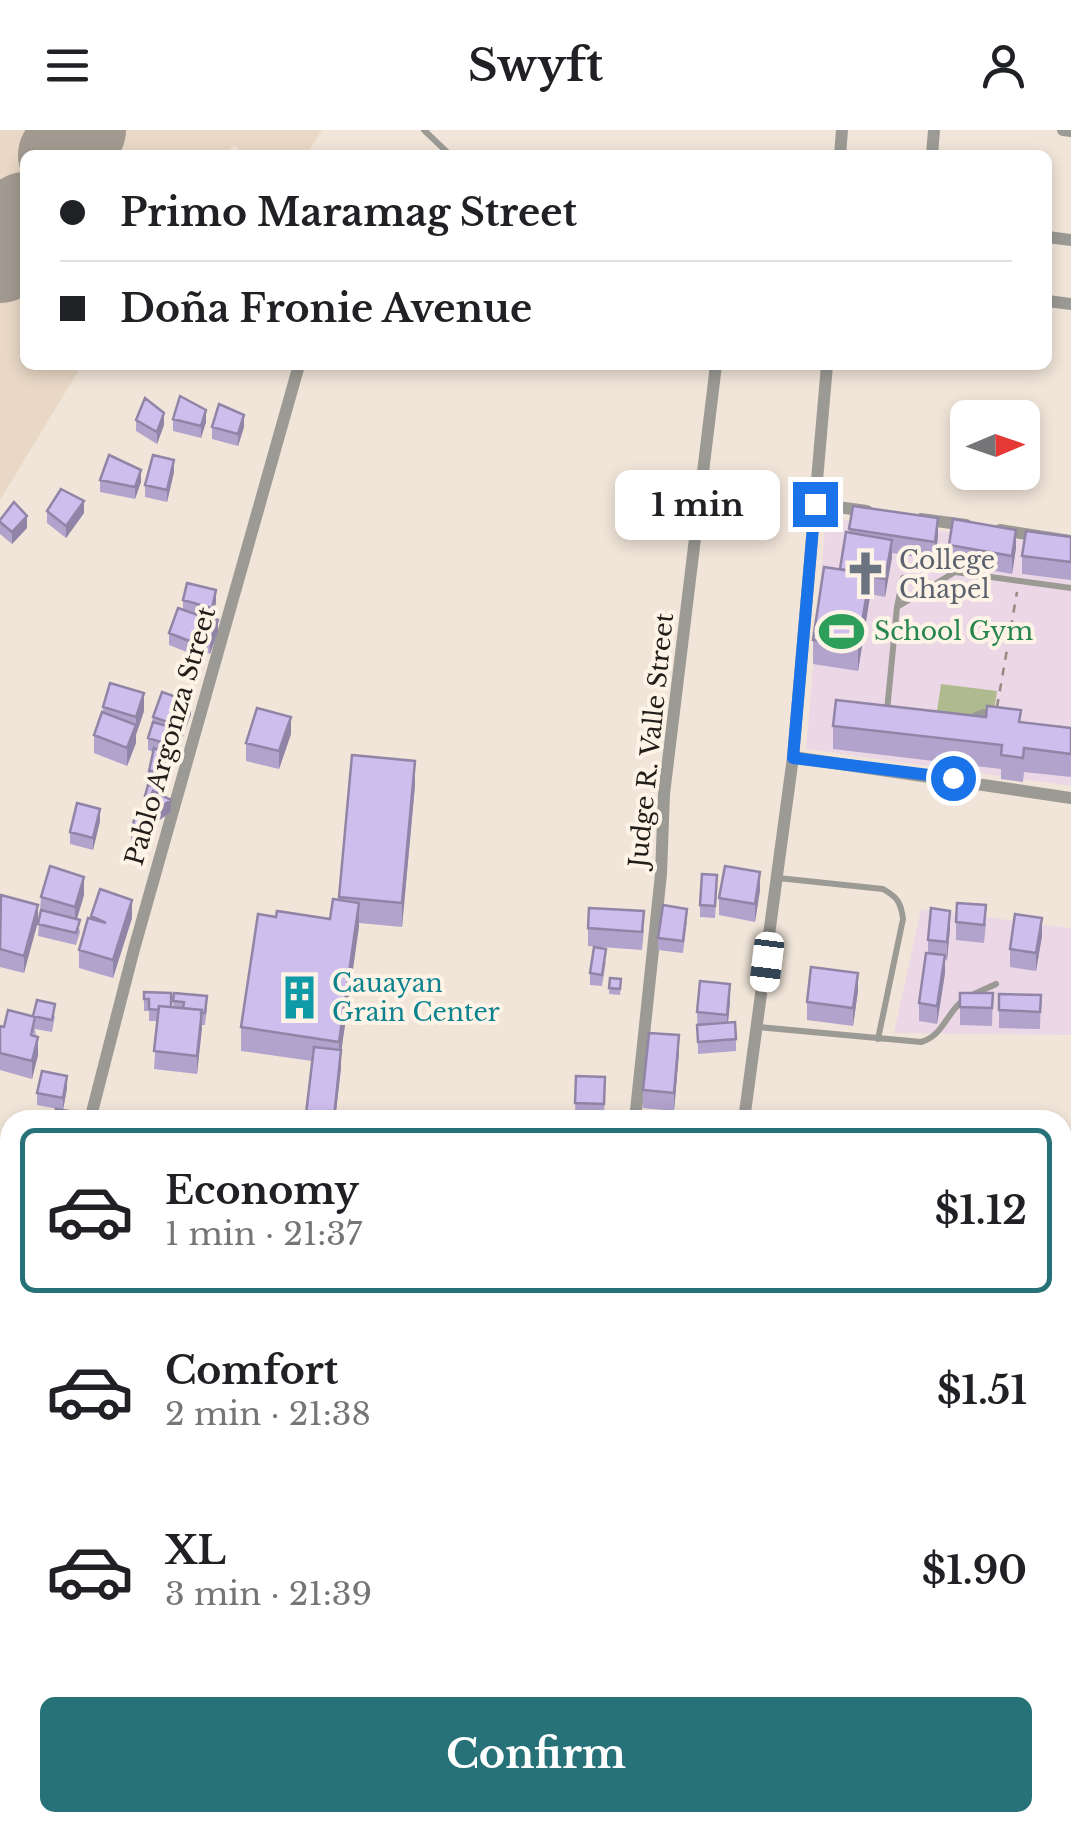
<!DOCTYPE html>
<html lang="en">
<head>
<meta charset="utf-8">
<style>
  :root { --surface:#fff; --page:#f2f2f2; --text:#202124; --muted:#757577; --line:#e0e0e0; --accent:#277178 }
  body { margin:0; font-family:"Libre Baskerville",serif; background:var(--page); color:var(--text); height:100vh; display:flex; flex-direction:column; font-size:38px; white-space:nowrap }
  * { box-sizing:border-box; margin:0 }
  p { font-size:32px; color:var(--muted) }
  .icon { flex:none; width:55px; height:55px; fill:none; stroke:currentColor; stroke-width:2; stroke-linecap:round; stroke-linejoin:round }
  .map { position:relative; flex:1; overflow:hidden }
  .drawer { position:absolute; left:0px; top:980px; width:1072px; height:722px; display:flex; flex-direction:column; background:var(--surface); border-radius:30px 30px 0 0; box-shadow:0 5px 15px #0003 }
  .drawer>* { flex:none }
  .hud { position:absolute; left:20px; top:20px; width:1032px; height:220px; border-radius:15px; box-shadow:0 5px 15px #0003; display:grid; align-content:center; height:220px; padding:0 40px; background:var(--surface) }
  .needle { width:65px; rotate:88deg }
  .buttons { position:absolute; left:950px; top:270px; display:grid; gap:20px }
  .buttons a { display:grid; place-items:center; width:90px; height:90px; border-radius:15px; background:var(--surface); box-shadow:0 5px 15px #0003; font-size:50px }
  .end { position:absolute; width:45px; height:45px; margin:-22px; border:12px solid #1a73e8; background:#fff; box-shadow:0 0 0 5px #fff }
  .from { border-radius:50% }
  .bubble { position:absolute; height:70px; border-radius:15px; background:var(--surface); box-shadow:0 5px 15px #0003; font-size:32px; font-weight:700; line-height:70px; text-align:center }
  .car { position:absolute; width:30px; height:60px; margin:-30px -15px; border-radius:12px; box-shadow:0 0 8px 2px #0007; background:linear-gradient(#fff 24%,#345 0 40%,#fff 0 76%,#345 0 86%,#fff 0) }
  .hud b { display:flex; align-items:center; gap:35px; height:95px; font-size:38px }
  .hud b+b { border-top:2px solid var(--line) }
  .hud i { width:25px; height:25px; background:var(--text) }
  ul { padding:18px 0 0; list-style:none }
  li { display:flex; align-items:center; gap:30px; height:165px; margin:0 20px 15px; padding:0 20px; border:5px solid transparent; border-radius:15px }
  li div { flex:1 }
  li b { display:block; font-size:38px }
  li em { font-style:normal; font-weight:700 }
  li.current { border-color:var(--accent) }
  li>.icon { width:90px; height:90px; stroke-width:1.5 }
  .cta { display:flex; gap:20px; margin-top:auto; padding:20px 40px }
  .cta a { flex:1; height:115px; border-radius:15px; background:var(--accent); color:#fff; font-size:40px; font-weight:700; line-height:115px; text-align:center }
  header { display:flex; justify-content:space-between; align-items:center; height:130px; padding:0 40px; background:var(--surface); font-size:45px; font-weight:700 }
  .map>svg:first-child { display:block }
  .built { fill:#e9d8c6 }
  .education { fill:#ebd7e6 }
  .green { fill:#b0ba8f }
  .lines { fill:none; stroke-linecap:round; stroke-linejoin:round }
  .runway { stroke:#a29a90; stroke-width:92 }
  .path { stroke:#938a82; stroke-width:2.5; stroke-dasharray:8 8; stroke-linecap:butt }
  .lane { stroke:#9c9a94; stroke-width:6 }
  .street { stroke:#9c9a94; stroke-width:12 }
  .highway { stroke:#494539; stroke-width:22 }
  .wall { fill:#b1a3cc }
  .shaded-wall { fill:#9085a6 }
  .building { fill:#cebeed; stroke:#9085a6; stroke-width:2.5 }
  .route { stroke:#1a73e8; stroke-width:12 }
  .labels { text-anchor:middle; stroke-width:8; stroke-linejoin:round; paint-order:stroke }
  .worship-label { font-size:25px; fill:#5b616d; stroke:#fef3e7; text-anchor:start }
  .leisure-label { font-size:25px; fill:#27864d; stroke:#fef3e7; text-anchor:start }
  .street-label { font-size:25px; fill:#211d19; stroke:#fef3e7 }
  .culture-label { font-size:25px; fill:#0d838f; stroke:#fef3e7; text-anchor:start }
</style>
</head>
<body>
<header><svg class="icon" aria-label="menu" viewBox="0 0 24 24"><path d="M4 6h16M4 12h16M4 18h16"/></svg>Swyft<svg class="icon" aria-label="person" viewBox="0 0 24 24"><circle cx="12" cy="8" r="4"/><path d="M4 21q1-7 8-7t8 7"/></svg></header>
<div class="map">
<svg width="1071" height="1702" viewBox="0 0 1071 1702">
  <rect width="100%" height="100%" fill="#f1e5d9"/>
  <path class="built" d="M0 0H322L306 25H246L234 15 225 25H25V235H82L0 370Z"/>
  <path class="education" d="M826 388 1071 416V656L806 619Z
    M921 779 1071 798V905L894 903Z"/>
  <path class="green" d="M941 554 997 561 993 589 937 581Z"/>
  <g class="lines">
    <path class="runway" d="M64 25 80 0
      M0 127 25 88"/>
    <path class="path" d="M997 577 1017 462"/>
    <path class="lane" d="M424 0 450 25
      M897 477 955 442 1071 458
      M887 581 897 477 903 448
      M967 589 983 582 993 586
      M778 748 883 759C897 767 901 772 903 789L878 909
      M758 897 921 912C942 906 945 887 960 873 970 864 984 860 996 854
      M252 990 253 988
      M758 1702 762 1692"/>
    <path class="street" d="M1063 0 1071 1
      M840 25 842 0
      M932 25 934 0
      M1048 107 1071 110
      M1048 171 1071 174
      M815 374 867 381
      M921 389 966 395
      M1000 400 1071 411
      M793 627 1071 668
      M90 990 134 819 299 235
      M635 990 661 744 664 664 716 235
      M744 990 793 627 827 235
      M0 1373 10 1327"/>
    <path class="highway" d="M0 1174 10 1175
      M1062 1459 1071 1462"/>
  </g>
  <path class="wall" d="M173 289 206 292 201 308 173 301Z
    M136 290 164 295 157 314 136 301Z
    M212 297H244L238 316 212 309Z
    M174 342 167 372 145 367V355Z
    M100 350 141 352 135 369 100 362Z
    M853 376 938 406 935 430 892 423 885 467 870 464 858 541 813 534V510L840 439 849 402Z
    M47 381 84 383 66 408 47 393Z
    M0 390 27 398 12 414 0 404Z
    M1071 407V450L1022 444V426Z
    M949 415 1016 418 1012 444 949 433Z
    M183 470 216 472 212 488 218 502 210 524 198 520V508L192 524 169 515V503L183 480Z
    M103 577 144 581 136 604V613L127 636 94 623V605L103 582Z
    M191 584 181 609 177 629 164 625 165 653H149V641L153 622 148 620V608L153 587Z
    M1021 592 1071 598V647L1024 642 1023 652 1001 649V639L833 619V596Z
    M291 604 279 639 246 631V613Z
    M352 625 415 655 402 797 359 793 341 923V938L335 990H306L312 931 241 921V897L276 787 330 789 339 770Z
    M165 662 164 667 171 682 158 691 151 689 149 716 131 714V702L146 682 148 673 145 672V666Z
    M100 691 93 720 70 714V702Z
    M717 757 715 788 700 787V775Z
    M760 760 755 792 719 785V768Z
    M84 765 77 789 80 802 76 815 38 806 41 767Z
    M0 770 38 775 24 843 0 837V853Z
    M91 786 132 788 113 848 79 838V820Z
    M687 791 683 823 658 820V808Z
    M956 792 986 793 984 813 956 810Z
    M588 798 644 799 642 820 588 816Z
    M950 798 947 830 945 829V843L937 894 919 891V873L928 823V810Z
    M1042 806 1036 841 1010 837V819Z
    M606 831 602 856 590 855V843Z
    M610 848 621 849 620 865 609 864Z
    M858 861 853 896 807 890V872Z
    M144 862 171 877H173L174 863 207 878 205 895H202L197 944 154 939 157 891H149V881H144Z
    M960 863H993L992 896 960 895Z
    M999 864 1041 865 1040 899 999 898Z
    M730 872 728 892 736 909V921L698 924 697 882Z
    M33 886H55L52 902 35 899 38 925 32 949 0 940V896L4 897Z
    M679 923 674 981 643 978V960Z
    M576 946 605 947 604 986 575 985Z
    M67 958 63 980 37 975V963Z
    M1071 1234V1265L1062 1261V1236Z
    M1071 1409V1437L1066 1436V1424Z
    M1071 1477V1512L1065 1510V1499Z
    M645 1692H721V1702H645Z"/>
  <path class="shaded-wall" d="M206 280V292L201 308V296Z
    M164 283V295L157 314V302Z
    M244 285V297L238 316V304Z
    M174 330V342L167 372V360Z
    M141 340V352L135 369V357Z
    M84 371V383L66 408V396Z
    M27 386V398L12 414V402Z
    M938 388V406L935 430V412Z
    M1016 400V418L1012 444V426Z
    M892 410V428L885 467V449Z
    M870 444V467L858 541V517Z
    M216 460V472L212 490V478Z
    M201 486V498L192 524V512Z
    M218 490V502L210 524V512Z
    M144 563V581L136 605V587Z
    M191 572V584L182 609V597Z
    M291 587V604L279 639V621Z
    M136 595V613L127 636V618Z
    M181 600V612L177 629V617Z
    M415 631V655L402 797V773Z
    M171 670V682L158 691V679Z
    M100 679V691L93 720V708Z
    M760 742V760L755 792V774Z
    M84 747V765L75 795V777Z
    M132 770V788L113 848V830Z
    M359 773V797L341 923V938L335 990H334L340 930 339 935V912Z
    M38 775V792L24 843V826Z
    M950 781V798L947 830V812Z
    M1042 788V806L1036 841V823Z
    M945 825V843L937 894V876Z
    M858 843V861L853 896V878Z
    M730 854V872L727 903V885Z
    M202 880V898L197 944V926Z
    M679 905V923L674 981V963Z
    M38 907V925L32 949V931Z
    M67 946V958L63 980V968Z
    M6 1019V1031L1 1055V1043Z
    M6 1254V1272L0 1305V1287Z
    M308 1692H313L311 1702H306Z"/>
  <path class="building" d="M180 266 206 280 201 296 173 289Z
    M145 268 164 283 157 302 136 290Z
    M219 274 244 285 238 304 212 297Z
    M109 325 141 340 135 357 100 350Z
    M153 325 174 330 167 360 145 355Z
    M61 359 84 371 66 396 47 381Z
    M14 372 27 386 12 402 0 392V390Z
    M853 376 938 388 935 412 849 399Z
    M953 389 1016 400 1012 426 949 415Z
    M1026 401 1071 407V432L1022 426Z
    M846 402 892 410 885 449 869 446 870 444 840 439Z
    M824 437 870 444 858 517 813 510Z
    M187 453 216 460 212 478 183 470Z
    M178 478 201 486 192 512 169 503Z
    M205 485 218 490 210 512 198 508Z
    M110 553 144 563 136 587 103 577Z
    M162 562 191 572 182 597 153 587Z
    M836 570 986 587 987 576 1021 580 1019 592 1071 598V624L1024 618 1023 628 1001 625 1002 615 833 596Z
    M257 578 291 587 279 621 246 613Z
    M102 582 136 595 127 618 94 605Z
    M153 592 181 600 177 617 148 608Z
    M154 618 164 624 165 641H149Z
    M352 625 415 631 402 773 339 767Z
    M148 655 165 656 163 666 153 661 150 667 145 666Z
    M153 661 171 670 158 679 146 676Z
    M77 673 100 679 93 708 70 702Z
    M137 679 151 684 149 704 131 702Z
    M50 736 84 747 75 777 41 767Z
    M725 736 760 742 755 774 719 768Z
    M702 744 717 745 715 776 700 775Z
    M100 759 132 770 113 830 79 820 88 788 106 793 91 786Z
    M1 765 38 775 24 826 0 819Z
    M333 769 359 773 339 912 241 897 258 784 276 787 277 781 330 789Z
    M957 773 986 775 984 795 956 792Z
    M663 775 687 779 683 811 658 808Z
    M589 778 644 781 642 802 588 798Z
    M931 778 950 781 947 812 928 810Z
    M41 780 80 790 76 803 38 794Z
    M1015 784 1042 788 1036 823 1010 819Z
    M594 817 606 819 602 845 590 843Z
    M926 823 945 825 937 876 919 873Z
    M811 837 858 843 853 878 807 872Z
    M610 848 621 849 620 859 609 858Z
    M700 851 730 854 727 885 697 882Z
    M144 862 171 863V877L159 876 158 880 149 879V869H144Z
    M174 863 207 866 205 883H201L202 880 183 878 184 872 173 871Z
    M960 863H993L992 878 960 877Z
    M999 864 1041 865 1040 882 999 880Z
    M37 870 55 874 52 890 33 886Z
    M159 876 202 880 197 926 154 921Z
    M8 880 35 887 31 905 38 907 32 931 0 923V896L4 897Z
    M735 892 736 909 698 912 697 895Z
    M649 903 679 905 674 963 643 960Z
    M314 917 341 920 334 987 306 984Z
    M42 941 67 946 63 968 37 963Z
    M576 946 605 947 604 974 575 973Z
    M56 979 69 981 68 990H54Z
    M0 1017 6 1019 1 1043H0Z
    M1065 1231 1071 1234V1253L1062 1249V1236Z
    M0 1253 6 1254 0 1287Z
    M1071 1409V1425L1066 1424Z
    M1070 1477H1071V1500L1065 1499Z
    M285 1692H308L306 1702H282Z
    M645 1692H660V1702H646Z
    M707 1692H721V1702H708Z"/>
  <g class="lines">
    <path class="route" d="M815 374 793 628 953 648"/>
  </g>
  <defs>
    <symbol id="church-bare" viewBox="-9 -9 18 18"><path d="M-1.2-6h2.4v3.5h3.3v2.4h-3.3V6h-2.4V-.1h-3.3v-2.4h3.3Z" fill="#6b7280" stroke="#fef3e7" stroke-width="2.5" paint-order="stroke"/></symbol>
    <symbol id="stadium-bare" viewBox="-9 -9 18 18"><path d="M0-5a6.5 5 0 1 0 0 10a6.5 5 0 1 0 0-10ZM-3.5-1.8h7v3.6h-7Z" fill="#2e9e5b" stroke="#fef3e7" stroke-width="2.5" paint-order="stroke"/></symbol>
    <symbol id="building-bare" viewBox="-9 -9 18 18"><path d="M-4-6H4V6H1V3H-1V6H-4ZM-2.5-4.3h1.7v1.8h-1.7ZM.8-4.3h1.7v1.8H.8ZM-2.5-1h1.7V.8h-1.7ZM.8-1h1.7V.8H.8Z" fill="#0f9aa8" stroke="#fef3e7" stroke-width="2.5" paint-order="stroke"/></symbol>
  </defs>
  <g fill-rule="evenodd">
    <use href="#church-bare" x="834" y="412" width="63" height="63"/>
    <use href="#stadium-bare" x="810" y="470" width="63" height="63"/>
    <use href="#building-bare" x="268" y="836" width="63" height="63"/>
  </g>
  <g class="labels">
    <g class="worship-label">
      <text x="899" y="439">College<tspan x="899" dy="29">Chapel</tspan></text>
    </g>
    <g class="leisure-label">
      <text x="874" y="510">School Gym</text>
    </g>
    <g class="street-label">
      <text transform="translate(170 606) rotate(-74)" y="9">Pablo Argonza Street</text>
      <text transform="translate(651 610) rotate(-84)" y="9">Judge R. Valle Street</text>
    </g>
    <g class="culture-label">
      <text x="332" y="862">Cauayan<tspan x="332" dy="29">Grain Center</tspan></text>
    </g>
  </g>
</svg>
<div class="buttons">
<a><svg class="needle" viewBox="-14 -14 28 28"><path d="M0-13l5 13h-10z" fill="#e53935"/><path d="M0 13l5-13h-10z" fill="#757577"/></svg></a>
</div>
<i class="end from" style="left:953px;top:648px"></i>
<i class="end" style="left:815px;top:374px"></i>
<div class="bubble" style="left:615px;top:340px;width:165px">1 min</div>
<i class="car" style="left:767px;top:832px;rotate:187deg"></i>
<div class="hud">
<b><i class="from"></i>Primo Maramag Street</b>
<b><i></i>Doña Fronie Avenue</b>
</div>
<section class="drawer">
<ul>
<li class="current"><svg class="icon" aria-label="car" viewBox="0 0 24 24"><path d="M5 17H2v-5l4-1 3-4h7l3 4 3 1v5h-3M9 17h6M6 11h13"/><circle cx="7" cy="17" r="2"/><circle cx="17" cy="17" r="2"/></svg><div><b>Economy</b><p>1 min · 21:37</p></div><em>$1.12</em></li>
<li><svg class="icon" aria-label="car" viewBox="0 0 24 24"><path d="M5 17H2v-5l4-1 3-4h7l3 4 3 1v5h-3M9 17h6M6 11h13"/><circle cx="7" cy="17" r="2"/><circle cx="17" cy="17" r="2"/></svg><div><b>Comfort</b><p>2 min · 21:38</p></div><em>$1.51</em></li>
<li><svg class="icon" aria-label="car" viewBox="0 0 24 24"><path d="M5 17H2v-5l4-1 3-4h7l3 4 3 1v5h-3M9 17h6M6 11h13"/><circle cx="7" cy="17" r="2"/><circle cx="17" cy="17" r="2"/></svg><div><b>XL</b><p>3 min · 21:39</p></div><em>$1.90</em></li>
</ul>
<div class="cta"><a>Confirm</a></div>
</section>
</div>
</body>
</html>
